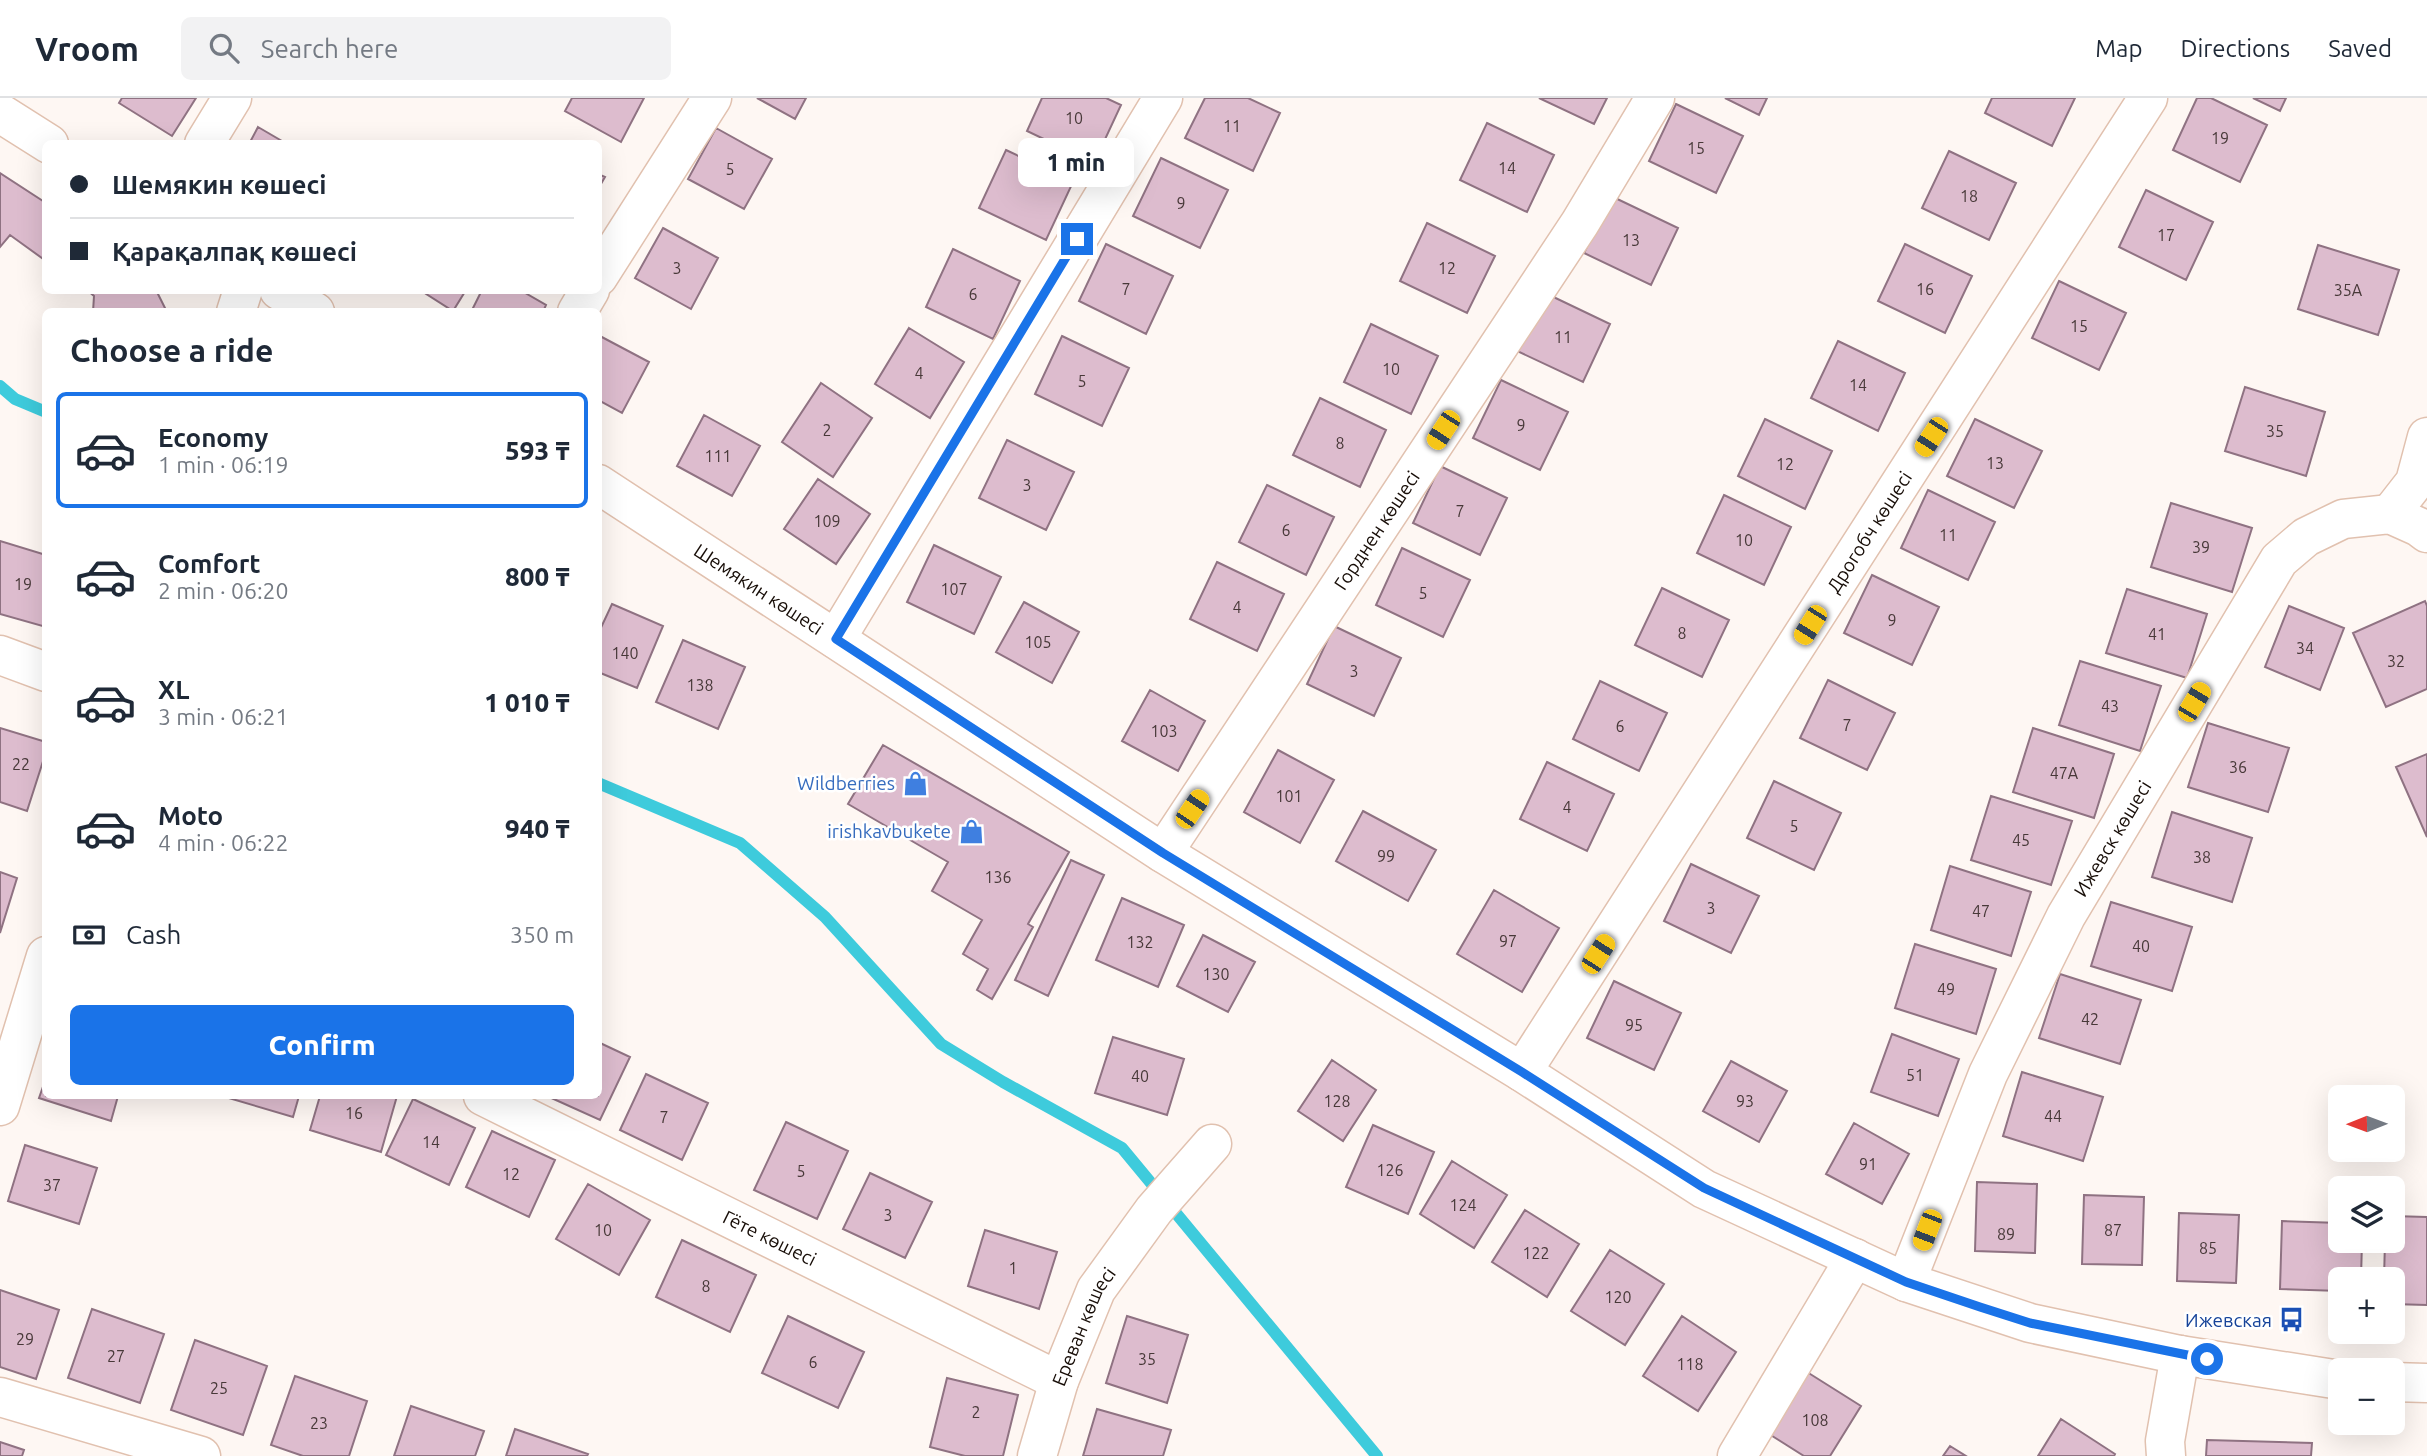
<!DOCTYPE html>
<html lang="en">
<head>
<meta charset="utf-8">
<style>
  :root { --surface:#fff; --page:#f2f2f3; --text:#1f2937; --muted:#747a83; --line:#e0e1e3; --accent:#1a73e8 }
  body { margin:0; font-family:Ubuntu,sans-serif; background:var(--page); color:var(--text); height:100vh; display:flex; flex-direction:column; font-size:26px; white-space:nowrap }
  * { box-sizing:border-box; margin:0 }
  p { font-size:23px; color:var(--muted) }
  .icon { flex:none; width:38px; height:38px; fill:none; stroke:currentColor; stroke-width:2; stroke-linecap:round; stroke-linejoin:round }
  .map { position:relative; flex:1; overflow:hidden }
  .sheet { position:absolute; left:42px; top:210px; width:560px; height:791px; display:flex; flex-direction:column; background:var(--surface); border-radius:10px; box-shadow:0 7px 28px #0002 }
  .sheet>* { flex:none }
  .top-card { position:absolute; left:42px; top:42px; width:560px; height:154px; border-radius:10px; box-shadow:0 7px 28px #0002; display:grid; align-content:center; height:154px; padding:0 28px; background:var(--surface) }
  .needle { width:46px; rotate:269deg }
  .buttons { position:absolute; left:2328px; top:987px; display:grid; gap:14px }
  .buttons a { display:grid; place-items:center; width:77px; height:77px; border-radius:10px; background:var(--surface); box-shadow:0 7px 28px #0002; font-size:35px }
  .end { position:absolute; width:32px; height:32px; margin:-16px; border:9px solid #1a73e8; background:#fff; box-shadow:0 0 0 4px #fff }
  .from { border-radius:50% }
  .bubble { position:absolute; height:49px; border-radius:10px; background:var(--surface); box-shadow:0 7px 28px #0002; font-size:23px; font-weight:800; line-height:49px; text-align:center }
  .car { position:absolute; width:21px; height:42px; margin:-21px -10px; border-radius:9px; box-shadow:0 0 5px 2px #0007; background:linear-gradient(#f5c518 24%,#345 0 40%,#f5c518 0 76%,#345 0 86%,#f5c518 0) }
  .top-card b { display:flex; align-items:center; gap:24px; height:66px; font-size:26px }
  .top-card b+b { border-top:2px solid var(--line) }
  .top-card i { width:18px; height:18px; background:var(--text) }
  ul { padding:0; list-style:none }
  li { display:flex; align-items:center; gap:21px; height:116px; margin:0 14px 10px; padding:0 14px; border:4px solid transparent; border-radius:10px }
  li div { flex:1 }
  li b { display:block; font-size:26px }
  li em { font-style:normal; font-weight:800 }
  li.current { border-color:var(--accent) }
  li>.icon { width:63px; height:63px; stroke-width:1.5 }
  h2 { padding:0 28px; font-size:32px; line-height:84px }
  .pay { display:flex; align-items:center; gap:18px; height:77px; padding:0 28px; font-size:26px }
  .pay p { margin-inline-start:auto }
  .cta { display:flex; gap:14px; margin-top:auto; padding:14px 28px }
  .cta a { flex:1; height:80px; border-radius:10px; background:var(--accent); color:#fff; font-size:28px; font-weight:800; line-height:80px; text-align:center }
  header { display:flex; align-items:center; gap:42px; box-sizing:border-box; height:98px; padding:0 35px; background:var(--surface); border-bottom:2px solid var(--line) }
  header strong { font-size:33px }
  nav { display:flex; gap:38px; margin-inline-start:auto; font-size:24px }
  .search { width:490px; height:63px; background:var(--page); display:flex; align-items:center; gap:18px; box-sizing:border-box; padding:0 24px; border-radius:10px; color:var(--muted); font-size:26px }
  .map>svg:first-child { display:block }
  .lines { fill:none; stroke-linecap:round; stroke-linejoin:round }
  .stream { stroke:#3ecbdc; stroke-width:12 }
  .building { fill:#ddbcce; stroke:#8f7282; stroke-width:2 }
  .minor-casing { stroke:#e1c1af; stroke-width:41 }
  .major-casing { stroke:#e1c1af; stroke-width:41 }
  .minor { stroke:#fff; stroke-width:38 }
  .major { stroke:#fff; stroke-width:38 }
  .route { stroke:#1a73e8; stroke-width:9 }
  .labels { text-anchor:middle; stroke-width:5; stroke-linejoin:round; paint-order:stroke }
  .number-label { font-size:16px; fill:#483939 }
  .street-label { font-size:19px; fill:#170d07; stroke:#fff }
  .shop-label { font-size:19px; fill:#366cbe; stroke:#fff; text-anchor:end }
  .transit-label { font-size:19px; fill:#164399; stroke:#fff; text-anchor:end }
</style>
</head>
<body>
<header>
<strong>Vroom</strong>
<div class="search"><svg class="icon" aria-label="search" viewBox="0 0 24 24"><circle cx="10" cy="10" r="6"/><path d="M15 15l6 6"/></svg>Search here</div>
<nav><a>Map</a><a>Directions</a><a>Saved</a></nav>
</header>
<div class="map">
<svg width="2427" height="1358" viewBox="0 0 2427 1358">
  <rect width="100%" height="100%" fill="#fef7f3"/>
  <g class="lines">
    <path class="stream" d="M0 288 15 301 46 314
      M598 685 740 745 825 819 941 946 1003 984 1122 1050 1377 1358"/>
  </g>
  <path class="building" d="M122 0H196L172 38 119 5Z
    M572 0H644L621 44 565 13Z
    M757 0H806L795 21Z
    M1042 0H1106L1121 7 1094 65 1027 33Z
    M1205 0H1248L1280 15 1253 73 1185 40Z
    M1539 0H1607L1594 26Z
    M1725 0H1767L1759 17Z
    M1992 0H2075L2052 48 1985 15Z
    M2197 0H2211L2267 27 2240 84 2173 52Z
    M2253 0H2286L2280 13Z
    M1676 6 1743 38 1716 95 1649 63Z
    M1487 25 1554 57 1527 114 1460 82Z
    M258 29 287 46H249Z
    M716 30 772 61 744 111 688 81Z
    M1006 52 1073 84 1046 142 979 110Z
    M1949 53 2016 85 1989 142 1922 110Z
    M1161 60 1228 92 1200 150 1133 118Z
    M0 75 46 105V163L10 137 0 149Z
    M598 76 605 79 598 91Z
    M2146 92 2213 124 2186 182 2119 149Z
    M1611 98 1678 130 1651 187 1584 155Z
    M1427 125 1495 158 1467 215 1400 183Z
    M663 130 718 160 691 211 635 180Z
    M1106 146 1173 178 1146 236 1079 203Z
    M1905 146 1972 178 1945 235 1878 203Z
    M2318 147 2399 172 2378 237 2298 211Z
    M953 151 1020 183 993 241 926 209Z
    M2059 183 2126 215 2099 272 2032 240Z
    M87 192H156L167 214H93L94 198Z
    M420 192H466L453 213Z
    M482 192H520L546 207 543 214H471Z
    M1543 194 1610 226 1583 284 1515 252Z
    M1371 226 1438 258 1411 316 1344 284Z
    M909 230 964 264 930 320 875 286Z
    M598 237 649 264 622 315 598 302Z
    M1062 238 1129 270 1102 328 1035 296Z
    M1838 243 1905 275 1878 333 1811 300Z
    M1501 282 1568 314 1540 372 1473 340Z
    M821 285 872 320 833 379 782 344Z
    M2245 289 2325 314 2306 378 2225 353Z
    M1320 300 1386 332 1360 389 1293 357Z
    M704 317 760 348 732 398 677 368Z
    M1765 321 1832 353 1805 411 1738 378Z
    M1975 321 2042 353 2014 410 1947 378Z
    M1007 342 1074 374 1046 432 979 400Z
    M1440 368 1507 400 1480 457 1413 425Z
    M818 381 870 416 836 466 784 431Z
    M1267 387 1334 419 1306 477 1239 444Z
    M1928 392 1995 424 1968 482 1901 450Z
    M1724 397 1791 429 1764 487 1697 455Z
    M2171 405 2252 430 2232 494 2151 469Z
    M0 443 46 457V529L0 516Z
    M934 447 1001 479 974 536 907 504Z
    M1402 450 1470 482 1443 539 1376 507Z
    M1217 464 1284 496 1257 553 1190 521Z
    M1872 477 1939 509 1912 567 1844 535Z
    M1662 490 1729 522 1702 579 1635 547Z
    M2127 491 2207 516 2187 580 2106 555Z
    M2425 503 2427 508V591L2386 609 2353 535Z
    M1024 504 1079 534 1052 585 996 554Z
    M612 506 663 528 637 590 598 574V536Z
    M2289 508 2344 530 2320 592 2265 569Z
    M1334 528 1401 560 1374 618 1307 586Z
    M683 542 745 569 718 631 656 604Z
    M2080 563 2161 588 2140 653 2059 627Z
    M1828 582 1895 615 1867 672 1800 640Z
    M1600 583 1667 615 1639 673 1573 641Z
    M1150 592 1205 623 1178 673 1122 643Z
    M2208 625 2289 650 2268 714 2188 689Z
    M0 630 46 644V654L27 713 0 704Z
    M2033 630 2114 656 2094 720 2013 694Z
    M883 647 1069 754 1028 826 1033 829 992 901 977 892 988 871 963 856 982 822 932 793 948 764 848 706Z
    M1278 652 1334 682 1300 745 1244 714Z
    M2427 656V739L2396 669Z
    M1547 664 1614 696 1587 753 1520 721Z
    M1774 683 1841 715 1814 772 1747 740Z
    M1991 698 2072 723 2051 787 1971 762Z
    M1363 713 1436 752 1408 803 1336 763Z
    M2172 714 2252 740 2232 804 2152 779Z
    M1071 762 1104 777 1048 898 1015 882Z
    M1691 766 1759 798 1731 855 1664 823Z
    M1950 768 2031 794 2011 858 1931 832Z
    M0 774 17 780 0 835Z
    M1494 792 1559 830 1522 894 1457 856Z
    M1122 800 1184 827 1158 889 1096 862Z
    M2111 804 2192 829 2172 893 2091 868Z
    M1203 837 1255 864 1228 914 1177 888Z
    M1915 846 1996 871 1976 936 1895 910Z
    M2060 876 2141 902 2120 966 2039 940Z
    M1614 883 1681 915 1654 972 1587 940Z
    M1892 936 1959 961 1938 1018 1871 994Z
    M1113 939 1184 961 1167 1017 1095 995Z
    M598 944 630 959 600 1022 547 998H598Z
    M1332 962 1376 992 1343 1043 1298 1013Z
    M1731 963 1787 993 1759 1044 1703 1013Z
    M2022 974 2103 999 2083 1063 2003 1038Z
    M646 976 708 1005 682 1062 620 1032Z
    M46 980V998H118L111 1023 39 1000Z
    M222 998H299L293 1019Z
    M320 998H397L381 1054 310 1032Z
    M413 1001 475 1030 449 1087 386 1057Z
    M786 1024 848 1053 817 1121 754 1092Z
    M1854 1025 1909 1056 1882 1106 1826 1076Z
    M1373 1027 1434 1054 1408 1116 1346 1089Z
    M492 1033 555 1062 529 1119 466 1089Z
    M25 1047 97 1070 79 1126 8 1103Z
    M1452 1063 1507 1097 1474 1150 1420 1116Z
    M870 1075 932 1104 905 1160 843 1131Z
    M1977 1084 2037 1086 2035 1155 1975 1153Z
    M588 1086 650 1122 619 1177 556 1141Z
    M2084 1097 2144 1099 2142 1167 2082 1166Z
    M1525 1112 1579 1146 1547 1199 1492 1164Z
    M2179 1115 2239 1117 2236 1185 2177 1183Z
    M2392 1118 2427 1119V1207L2392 1206V1181H2384L2385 1143H2392Z
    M2282 1123 2340 1125V1143H2362L2361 1181H2340V1193L2280 1191Z
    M985 1132 1057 1154 1039 1211 968 1188Z
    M682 1142 756 1177 730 1234 656 1199Z
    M1610 1152 1664 1186 1625 1247 1571 1213Z
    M0 1192 59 1212 36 1281 0 1269Z
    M92 1211 164 1236 140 1305 68 1280Z
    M788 1218 864 1254 838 1310 762 1275Z
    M1127 1218 1188 1237 1167 1305 1106 1285Z
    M1682 1218 1736 1254 1698 1313 1643 1278Z
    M195 1242 267 1268 243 1337 171 1312Z
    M1807 1274 1861 1308 1830 1358H1804L1769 1336Z
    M295 1278 367 1303 349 1358H303L271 1347Z
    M947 1280 1018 1297 1003 1358H965L930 1349Z
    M411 1308 484 1333 475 1358H394Z
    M1097 1311 1171 1332 1163 1358H1083Z
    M2061 1321 2115 1356 2114 1358H2038Z
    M515 1331 588 1356 587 1358H506Z
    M2207 1342 2312 1345 2311 1358H2206Z
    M0 1344 24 1352 22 1358H0Z
    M1950 1348 1966 1358H1943Z"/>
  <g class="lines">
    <defs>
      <g id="minor">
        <path d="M204 46 232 0"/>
        <path d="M598 179 712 0"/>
        <path d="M236 214 243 192"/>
        <path d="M577 214 590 192"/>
        <path d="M2390 416 2415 384 2427 339"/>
        <path d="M836 541 1163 0"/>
        <path d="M0 557 46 574"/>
        <path id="s1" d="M1163 755 1580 125 1655 0"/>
        <path id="s2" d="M1522 974 2148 0"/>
        <path id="s3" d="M483 998 1059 1283"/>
        <path d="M0 1008 46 858"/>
        <path id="s4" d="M1906 1184 1988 976 2066 818 2279 462 2306 439 2343 421 2390 416 2419 429 2427 435"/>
        <path d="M0 1299 201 1358"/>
        <path id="s5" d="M1037 1358 1059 1283 1096 1192 1154 1112 1212 1046"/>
        <path d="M1737 1358 1855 1160"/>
        <path d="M2166 1358 2165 1343 2180 1257"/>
      </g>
      <g id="major">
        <path d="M0 15 49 46"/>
        <path d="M279 192 315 214"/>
        <path id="s6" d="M598 386 1163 755 1522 974 1704 1091 1906 1184 2030 1225 2180 1257 2340 1282"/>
        <path d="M2392 1284 2427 1285"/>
      </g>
    </defs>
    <use href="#minor" class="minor-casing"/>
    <use href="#major" class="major-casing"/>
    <use href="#minor" class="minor"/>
    <use href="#major" class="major"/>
  </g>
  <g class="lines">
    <path class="route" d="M1077 141 836 541 1163 755 1522 974 1704 1090 1906 1184 1980 1209 2030 1225 2207 1261"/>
  </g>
  <defs>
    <symbol id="shop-bare" viewBox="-9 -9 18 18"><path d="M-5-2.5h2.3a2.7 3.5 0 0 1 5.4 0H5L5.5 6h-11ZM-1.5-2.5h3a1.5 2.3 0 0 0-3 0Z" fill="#3f7fe0" stroke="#fff" stroke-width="2.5" paint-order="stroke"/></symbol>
    <symbol id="bus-bare" viewBox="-9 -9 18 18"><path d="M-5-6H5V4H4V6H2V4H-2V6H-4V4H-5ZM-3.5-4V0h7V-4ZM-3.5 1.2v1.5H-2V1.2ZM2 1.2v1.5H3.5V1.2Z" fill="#1a4fb4" stroke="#fff" stroke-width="2.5" paint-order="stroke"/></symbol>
  </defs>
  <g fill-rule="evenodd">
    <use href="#shop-bare" x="898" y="668" width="35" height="35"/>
    <use href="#shop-bare" x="954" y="716" width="35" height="35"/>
    <use href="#bus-bare" x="2274" y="1204" width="35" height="35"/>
  </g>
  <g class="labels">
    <g class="number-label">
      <text x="1074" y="26">10</text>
      <text x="1232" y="34">11</text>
      <text x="2220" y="46">19</text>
      <text x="1696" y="56">15</text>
      <text x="1507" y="76">14</text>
      <text x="730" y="77">5</text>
      <text x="1969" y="104">18</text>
      <text x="1181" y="111">9</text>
      <text x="2166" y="143">17</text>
      <text x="1631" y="148">13</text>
      <text x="677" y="176">3</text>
      <text x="1447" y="176">12</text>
      <text x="1126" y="197">7</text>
      <text x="1925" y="197">16</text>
      <text x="2348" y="198">35А</text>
      <text x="973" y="202">6</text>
      <text x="2079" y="234">15</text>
      <text x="1563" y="245">11</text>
      <text x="1391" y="277">10</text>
      <text x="919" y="281">4</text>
      <text x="1082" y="289">5</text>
      <text x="1858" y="293">14</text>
      <text x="1521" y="333">9</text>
      <text x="827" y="338">2</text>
      <text x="2275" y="339">35</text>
      <text x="1340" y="351">8</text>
      <text x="718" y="364">111</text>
      <text x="1995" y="371">13</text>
      <text x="1785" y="372">12</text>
      <text x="1027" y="393">3</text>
      <text x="1460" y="419">7</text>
      <text x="827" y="429">109</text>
      <text x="1286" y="438">6</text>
      <text x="1948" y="443">11</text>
      <text x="1744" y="448">10</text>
      <text x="2201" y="455">39</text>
      <text x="23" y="492">19</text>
      <text x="954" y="497">107</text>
      <text x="1423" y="501">5</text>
      <text x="1237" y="515">4</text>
      <text x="1892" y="528">9</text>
      <text x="1682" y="541">8</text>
      <text x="2157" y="542">41</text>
      <text x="1038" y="550">105</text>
      <text x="2305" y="556">34</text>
      <text x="625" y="561">140</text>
      <text x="2396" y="569">32</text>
      <text x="1354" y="579">3</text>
      <text x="700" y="593">138</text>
      <text x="2110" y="614">43</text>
      <text x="1847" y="633">7</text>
      <text x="1620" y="634">6</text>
      <text x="1164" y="639">103</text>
      <text x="21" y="672">22</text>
      <text x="2238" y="675">36</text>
      <text x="2064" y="681">47А</text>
      <text x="1289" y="704">101</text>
      <text x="1567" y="715">4</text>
      <text x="1794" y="734">5</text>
      <text x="2021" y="748">45</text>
      <text x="1386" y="764">99</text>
      <text x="2202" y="765">38</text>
      <text x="998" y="785">136</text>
      <text x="1711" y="816">3</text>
      <text x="1981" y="819">47</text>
      <text x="1508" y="849">97</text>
      <text x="1140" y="850">132</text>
      <text x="2141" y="854">40</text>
      <text x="1216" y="882">130</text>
      <text x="1946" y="897">49</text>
      <text x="2090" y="927">42</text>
      <text x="1634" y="933">95</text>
      <text x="1915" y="983">51</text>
      <text x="1140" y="984">40</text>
      <text x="1337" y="1009">128</text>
      <text x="1745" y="1009">93</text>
      <text x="354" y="1021">16</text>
      <text x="2053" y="1024">44</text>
      <text x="664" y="1025">7</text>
      <text x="431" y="1050">14</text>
      <text x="1868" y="1072">91</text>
      <text x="1390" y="1078">126</text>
      <text x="801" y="1079">5</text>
      <text x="511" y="1082">12</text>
      <text x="52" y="1093">37</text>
      <text x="1463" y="1113">124</text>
      <text x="888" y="1123">3</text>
      <text x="603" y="1138">10</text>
      <text x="2113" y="1138">87</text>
      <text x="2006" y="1142">89</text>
      <text x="2208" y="1156">85</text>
      <text x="1536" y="1161">122</text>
      <text x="1013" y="1176">1</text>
      <text x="706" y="1194">8</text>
      <text x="1618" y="1205">120</text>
      <text x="25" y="1247">29</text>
      <text x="116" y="1264">27</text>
      <text x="1147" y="1267">35</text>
      <text x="813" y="1270">6</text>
      <text x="1690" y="1272">118</text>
      <text x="219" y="1296">25</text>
      <text x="976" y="1320">2</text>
      <text x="1815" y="1328">108</text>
      <text x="319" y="1331">23</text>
    </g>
    <g class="street-label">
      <text dy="7" stroke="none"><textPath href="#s1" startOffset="387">Горднен көшесі</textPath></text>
      <text dy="7" stroke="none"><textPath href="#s2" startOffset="642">Дрогобч көшесі</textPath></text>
      <text dy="7" stroke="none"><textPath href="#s6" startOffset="192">Шемякин көшесі</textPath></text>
      <text dy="7" stroke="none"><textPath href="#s4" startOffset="490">Ижевск көшесі</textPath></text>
      <text dy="7" stroke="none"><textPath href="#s3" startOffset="320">Гёте көшесі</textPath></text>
      <text dy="7" stroke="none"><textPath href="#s5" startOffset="138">Ереван көшесі</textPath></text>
    </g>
    <g class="shop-label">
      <text x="895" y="692">Wildberries</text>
      <text x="951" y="740">irishkavbukete</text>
    </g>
    <g class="transit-label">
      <text x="2272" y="1229">Ижевская</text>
    </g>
  </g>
</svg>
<div class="buttons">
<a><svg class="needle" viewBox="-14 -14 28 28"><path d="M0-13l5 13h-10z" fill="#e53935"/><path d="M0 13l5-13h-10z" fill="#747a83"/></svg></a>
<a><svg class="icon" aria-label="layers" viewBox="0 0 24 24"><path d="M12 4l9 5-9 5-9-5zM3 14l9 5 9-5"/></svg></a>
<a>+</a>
<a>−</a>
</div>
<i class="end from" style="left:2207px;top:1261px"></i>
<i class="end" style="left:1077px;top:141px"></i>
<div class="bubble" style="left:1018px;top:40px;width:116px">1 min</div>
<i class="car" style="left:1443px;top:332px;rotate:213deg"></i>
<i class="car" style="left:1931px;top:339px;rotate:213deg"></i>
<i class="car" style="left:1810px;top:527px;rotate:212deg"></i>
<i class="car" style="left:2194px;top:604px;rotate:31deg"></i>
<i class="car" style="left:1192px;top:711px;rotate:34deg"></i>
<i class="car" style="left:1598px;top:856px;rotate:33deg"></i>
<i class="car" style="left:1927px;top:1132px;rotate:201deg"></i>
<div class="top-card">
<b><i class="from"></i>Шемякин көшесі</b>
<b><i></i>Қарақалпақ көшесі</b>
</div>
<section class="sheet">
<h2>Choose a ride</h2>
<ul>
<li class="current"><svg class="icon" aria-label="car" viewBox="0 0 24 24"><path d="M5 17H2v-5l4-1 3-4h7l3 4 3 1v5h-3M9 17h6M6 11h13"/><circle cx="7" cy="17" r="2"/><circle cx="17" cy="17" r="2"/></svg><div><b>Economy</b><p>1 min · 06:19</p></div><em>593 ₸</em></li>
<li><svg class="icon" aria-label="car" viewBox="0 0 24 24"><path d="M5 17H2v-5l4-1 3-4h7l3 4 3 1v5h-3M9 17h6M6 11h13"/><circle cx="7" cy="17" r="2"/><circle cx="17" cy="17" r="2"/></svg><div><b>Comfort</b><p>2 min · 06:20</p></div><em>800 ₸</em></li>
<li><svg class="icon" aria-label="car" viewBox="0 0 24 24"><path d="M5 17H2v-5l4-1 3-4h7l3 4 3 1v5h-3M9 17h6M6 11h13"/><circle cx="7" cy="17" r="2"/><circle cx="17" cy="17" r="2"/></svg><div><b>XL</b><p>3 min · 06:21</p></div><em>1 010 ₸</em></li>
<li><svg class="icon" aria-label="car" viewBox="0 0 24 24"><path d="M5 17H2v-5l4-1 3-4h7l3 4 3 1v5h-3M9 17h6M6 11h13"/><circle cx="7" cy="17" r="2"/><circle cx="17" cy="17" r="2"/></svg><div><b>Moto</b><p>4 min · 06:22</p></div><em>940 ₸</em></li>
</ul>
<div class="pay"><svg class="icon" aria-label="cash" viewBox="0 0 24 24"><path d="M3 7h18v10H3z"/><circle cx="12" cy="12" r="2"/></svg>Cash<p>350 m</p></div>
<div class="cta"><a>Confirm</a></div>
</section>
</div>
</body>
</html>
